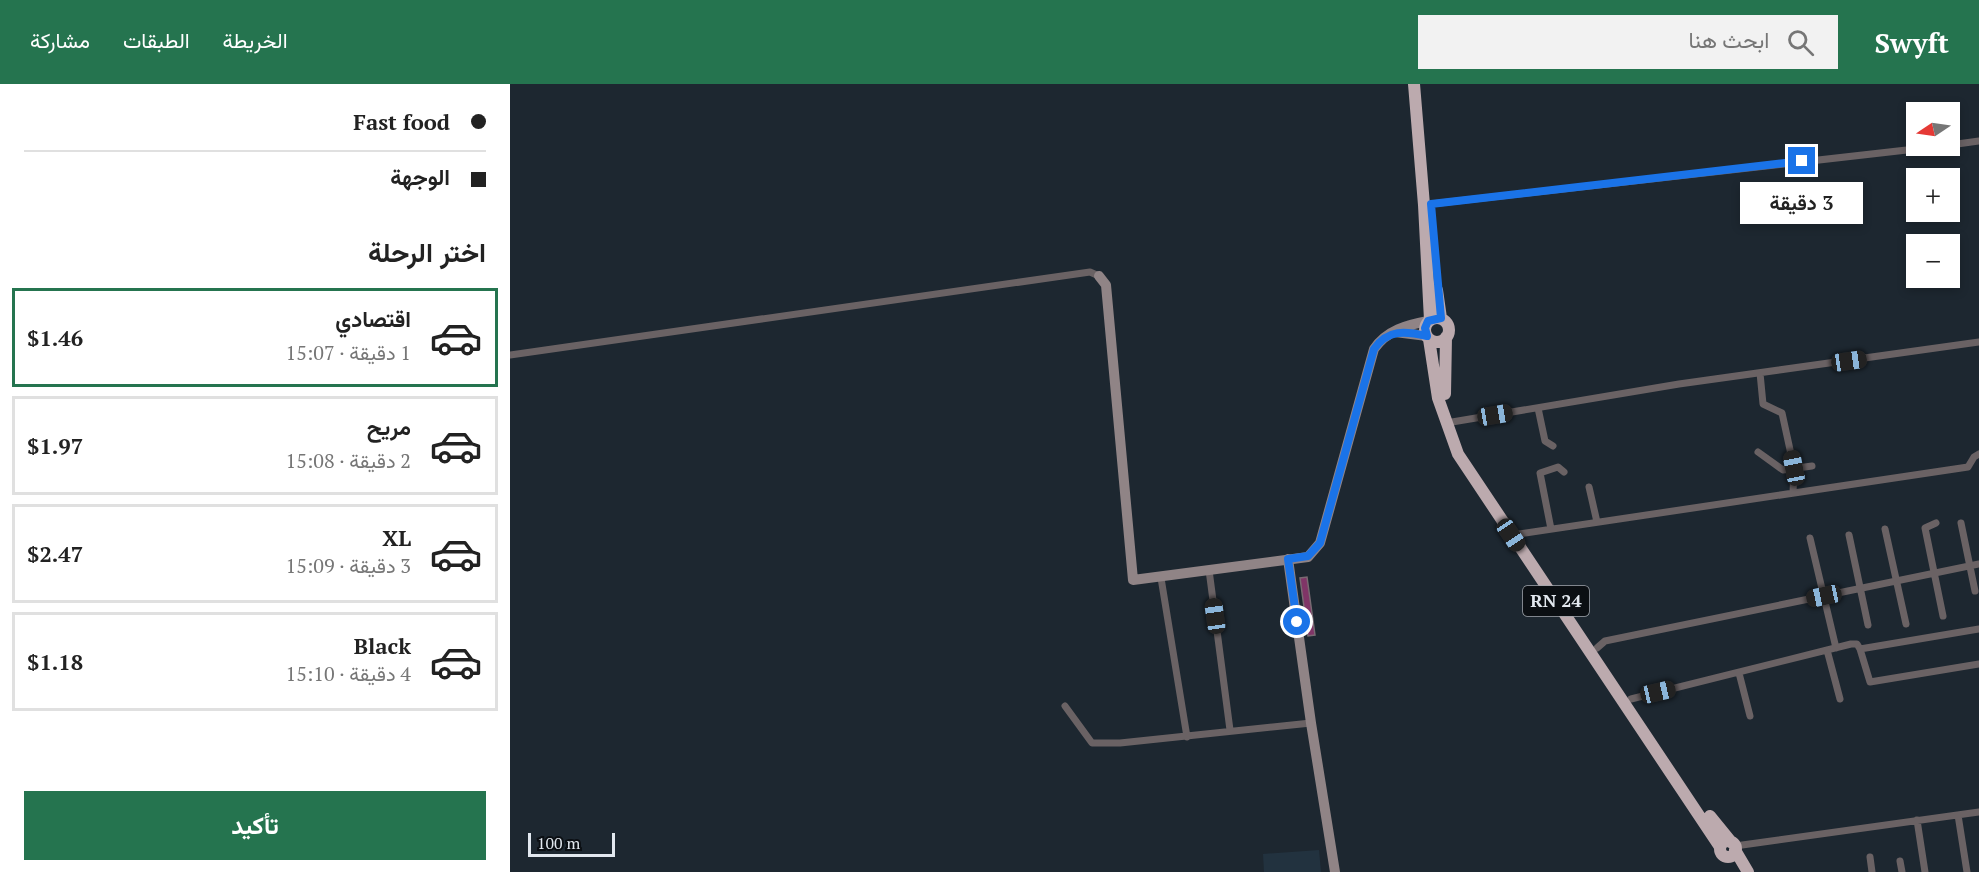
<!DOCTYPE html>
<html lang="ar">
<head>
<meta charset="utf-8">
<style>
  :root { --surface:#fff; --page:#f2f2f2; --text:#222; --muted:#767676; --line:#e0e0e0; --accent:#25744f }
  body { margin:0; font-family:"PT Serif",Vazirmatn,serif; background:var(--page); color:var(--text); direction:rtl; height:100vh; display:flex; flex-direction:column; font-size:22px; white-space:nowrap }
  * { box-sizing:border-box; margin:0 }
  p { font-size:20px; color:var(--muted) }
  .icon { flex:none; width:33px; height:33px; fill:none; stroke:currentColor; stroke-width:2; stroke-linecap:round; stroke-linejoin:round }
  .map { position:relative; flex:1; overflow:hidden; direction:ltr }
  .sheet { display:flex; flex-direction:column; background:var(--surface); width:510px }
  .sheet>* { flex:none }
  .banner { display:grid; align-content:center; height:132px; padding:0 24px; background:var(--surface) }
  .needle { width:39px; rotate:257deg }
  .buttons { position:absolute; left:1396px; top:18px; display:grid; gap:12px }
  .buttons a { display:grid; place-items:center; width:54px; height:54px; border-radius:0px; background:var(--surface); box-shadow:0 3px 9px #0003; font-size:30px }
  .scale { position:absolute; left:18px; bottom:15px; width:87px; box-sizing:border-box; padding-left:6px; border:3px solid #e2e8ef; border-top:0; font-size:16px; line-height:21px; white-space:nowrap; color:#e2e8ef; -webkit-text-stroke:4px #0b0f13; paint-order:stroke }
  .end { position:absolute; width:27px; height:27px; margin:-14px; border:8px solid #1a73e8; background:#fff; box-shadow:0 0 0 3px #fff }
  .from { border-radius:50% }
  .bubble { position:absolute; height:42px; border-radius:0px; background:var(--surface); box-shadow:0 3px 9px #0003; font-size:20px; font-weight:700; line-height:42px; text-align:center; direction:rtl }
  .car { position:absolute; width:18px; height:36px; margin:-18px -9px; border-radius:8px; box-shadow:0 0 4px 2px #0007; background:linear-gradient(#222 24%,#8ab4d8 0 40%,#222 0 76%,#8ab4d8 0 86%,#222 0) }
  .banner b { display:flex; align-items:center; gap:21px; height:57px; font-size:22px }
  .banner b+b { border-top:2px solid var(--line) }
  .banner i { width:15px; height:15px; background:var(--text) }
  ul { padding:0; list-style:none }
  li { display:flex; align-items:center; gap:18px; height:99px; margin:0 12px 9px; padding:0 12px; border:3px solid var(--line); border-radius:0px }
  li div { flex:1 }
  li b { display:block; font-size:22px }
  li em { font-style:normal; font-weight:700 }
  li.selected { border-color:var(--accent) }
  li>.icon { width:54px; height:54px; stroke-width:1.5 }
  h2 { padding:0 24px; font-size:27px; line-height:72px }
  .primary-button { display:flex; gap:12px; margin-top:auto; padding:12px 24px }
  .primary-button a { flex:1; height:69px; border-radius:0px; background:var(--accent); color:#fff; font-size:24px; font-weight:700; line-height:69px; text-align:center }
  header { display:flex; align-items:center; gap:36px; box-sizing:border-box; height:84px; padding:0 30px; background:var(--accent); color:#fff }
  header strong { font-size:28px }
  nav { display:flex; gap:33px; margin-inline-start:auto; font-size:21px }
  .search { width:420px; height:54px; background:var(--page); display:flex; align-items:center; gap:15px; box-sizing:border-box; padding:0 21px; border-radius:0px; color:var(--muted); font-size:22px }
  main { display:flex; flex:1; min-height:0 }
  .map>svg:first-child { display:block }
  .built { fill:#22323f }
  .building { fill:#803567; stroke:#796a72; stroke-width:1.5 }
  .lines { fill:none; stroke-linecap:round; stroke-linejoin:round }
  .minor { stroke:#6a6264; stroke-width:7 }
  .secondary { stroke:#908486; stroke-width:10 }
  .trunk { stroke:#bcaaae; stroke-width:12 }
  .route { stroke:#1a73e8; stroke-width:8 }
  .labels { text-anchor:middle; stroke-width:5; stroke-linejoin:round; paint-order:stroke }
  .shield { fill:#0b0f13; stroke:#a2a7ad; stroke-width:1.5 }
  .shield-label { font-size:18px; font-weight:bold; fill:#e2e8ef }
</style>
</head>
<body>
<header>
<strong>Swyft</strong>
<div class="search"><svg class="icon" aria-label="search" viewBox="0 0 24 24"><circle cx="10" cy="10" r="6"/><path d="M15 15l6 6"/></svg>ابحث هنا</div>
<nav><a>الخريطة</a><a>الطبقات</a><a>مشاركة</a></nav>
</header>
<main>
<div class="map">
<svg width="1469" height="788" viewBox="0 0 1469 788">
  <rect width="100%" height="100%" fill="#1d2730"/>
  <path class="built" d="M809 766 811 788H754L753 770Z"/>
  <path class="building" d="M797 493 805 551 798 552 790 494Z"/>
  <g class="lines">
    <path class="minor" d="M1440 61 1469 57
      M921 120 1432 62
      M0 271 580 188 589 192
      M1250 289 1253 320 1272 329 1284 384 1283 409
      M1028 324 1035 357 1043 362
      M942 338 1169 300 1469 258
      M1248 368 1273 386 1302 382
      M1079 403 1087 438
      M1426 439 1415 444 1433 532
      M1451 439 1465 507
      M1041 445 1030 389 1048 383 1054 388
      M1375 445 1396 540
      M1009 450 1458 383 1464 373 1469 370
      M1339 451 1358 541
      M1300 454 1326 564
      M699 486 720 646
      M651 494 677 653
      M1087 564 1095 557 1469 480
      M1350 565 1360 598 1469 580
      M1317 566 1330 615
      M1229 589 1240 632
      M1121 615 1341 560H1347L1350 565 1469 545
      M555 622 582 659H610L801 639
      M1448 731 1457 788
      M1407 736 1415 788
      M1225 762 1469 728
      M1360 773 1362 788
      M1390 777 1392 788"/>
    <path class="secondary" d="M589 192 596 201 623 496 798 473 810 459 864 265C877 246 897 241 918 237
      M885 248 917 252
      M778 475 801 639 825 788"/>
    <path class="trunk" d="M904 0 914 121 920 236
      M927 206 931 234
      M915 246a12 12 0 1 1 24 0a12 12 0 1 1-24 0Z
      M919 255 928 314 948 370 1210 763
      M935 310 936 253
      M1200 732 1222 759
      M1210 765a8 8 0 1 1 16 0a8 8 0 1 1-16 0Z
      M1225 766 1238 788"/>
  </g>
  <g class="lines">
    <path class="route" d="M787 538 778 475 798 472 810 459 864 265C878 245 895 247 917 252L915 244 918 237 931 234 921 120 1292 77"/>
  </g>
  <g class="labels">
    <rect class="shield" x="1013" y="502" width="66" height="30" rx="4.5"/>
    <g class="shield-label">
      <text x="1046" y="523">RN 24</text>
    </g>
  </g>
</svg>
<div class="buttons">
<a><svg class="needle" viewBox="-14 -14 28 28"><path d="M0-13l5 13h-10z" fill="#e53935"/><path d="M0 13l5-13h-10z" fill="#767676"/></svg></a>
<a>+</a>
<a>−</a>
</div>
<div class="scale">100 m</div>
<i class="end from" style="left:787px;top:538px"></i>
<i class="end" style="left:1292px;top:77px"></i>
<div class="bubble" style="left:1230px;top:98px;width:123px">3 دقيقة</div>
<i class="car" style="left:1339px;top:277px;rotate:82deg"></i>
<i class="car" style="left:985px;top:331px;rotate:80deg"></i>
<i class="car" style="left:1284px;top:384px;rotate:349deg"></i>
<i class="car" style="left:1001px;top:451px;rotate:146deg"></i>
<i class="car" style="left:1314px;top:512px;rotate:258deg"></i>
<i class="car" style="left:705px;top:532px;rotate:352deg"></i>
<i class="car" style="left:1148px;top:608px;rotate:77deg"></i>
</div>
<section class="sheet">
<div class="banner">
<b><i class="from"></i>Fast food</b>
<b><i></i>الوجهة</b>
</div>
<h2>اختر الرحلة</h2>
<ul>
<li class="selected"><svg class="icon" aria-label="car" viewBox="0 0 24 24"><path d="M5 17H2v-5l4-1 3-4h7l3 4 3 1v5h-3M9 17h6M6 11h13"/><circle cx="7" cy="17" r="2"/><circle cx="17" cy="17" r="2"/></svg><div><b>اقتصادي</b><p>1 دقيقة · 15:07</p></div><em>$1.46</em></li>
<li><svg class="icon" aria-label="car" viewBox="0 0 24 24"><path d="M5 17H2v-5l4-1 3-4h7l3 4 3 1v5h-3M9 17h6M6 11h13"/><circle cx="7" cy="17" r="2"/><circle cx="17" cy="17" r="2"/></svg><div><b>مريح</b><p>2 دقيقة · 15:08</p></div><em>$1.97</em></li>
<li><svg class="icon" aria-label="car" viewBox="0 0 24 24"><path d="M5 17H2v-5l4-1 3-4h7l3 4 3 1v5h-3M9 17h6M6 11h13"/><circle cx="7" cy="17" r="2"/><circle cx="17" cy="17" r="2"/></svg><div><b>XL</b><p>3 دقيقة · 15:09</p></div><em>$2.47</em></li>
<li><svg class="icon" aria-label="car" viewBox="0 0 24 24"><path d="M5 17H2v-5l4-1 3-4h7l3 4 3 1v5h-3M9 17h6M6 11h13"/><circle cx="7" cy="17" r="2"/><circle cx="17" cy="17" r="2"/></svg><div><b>Black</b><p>4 دقيقة · 15:10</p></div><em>$1.18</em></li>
</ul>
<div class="primary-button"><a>تأكيد</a></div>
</section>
</main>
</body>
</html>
